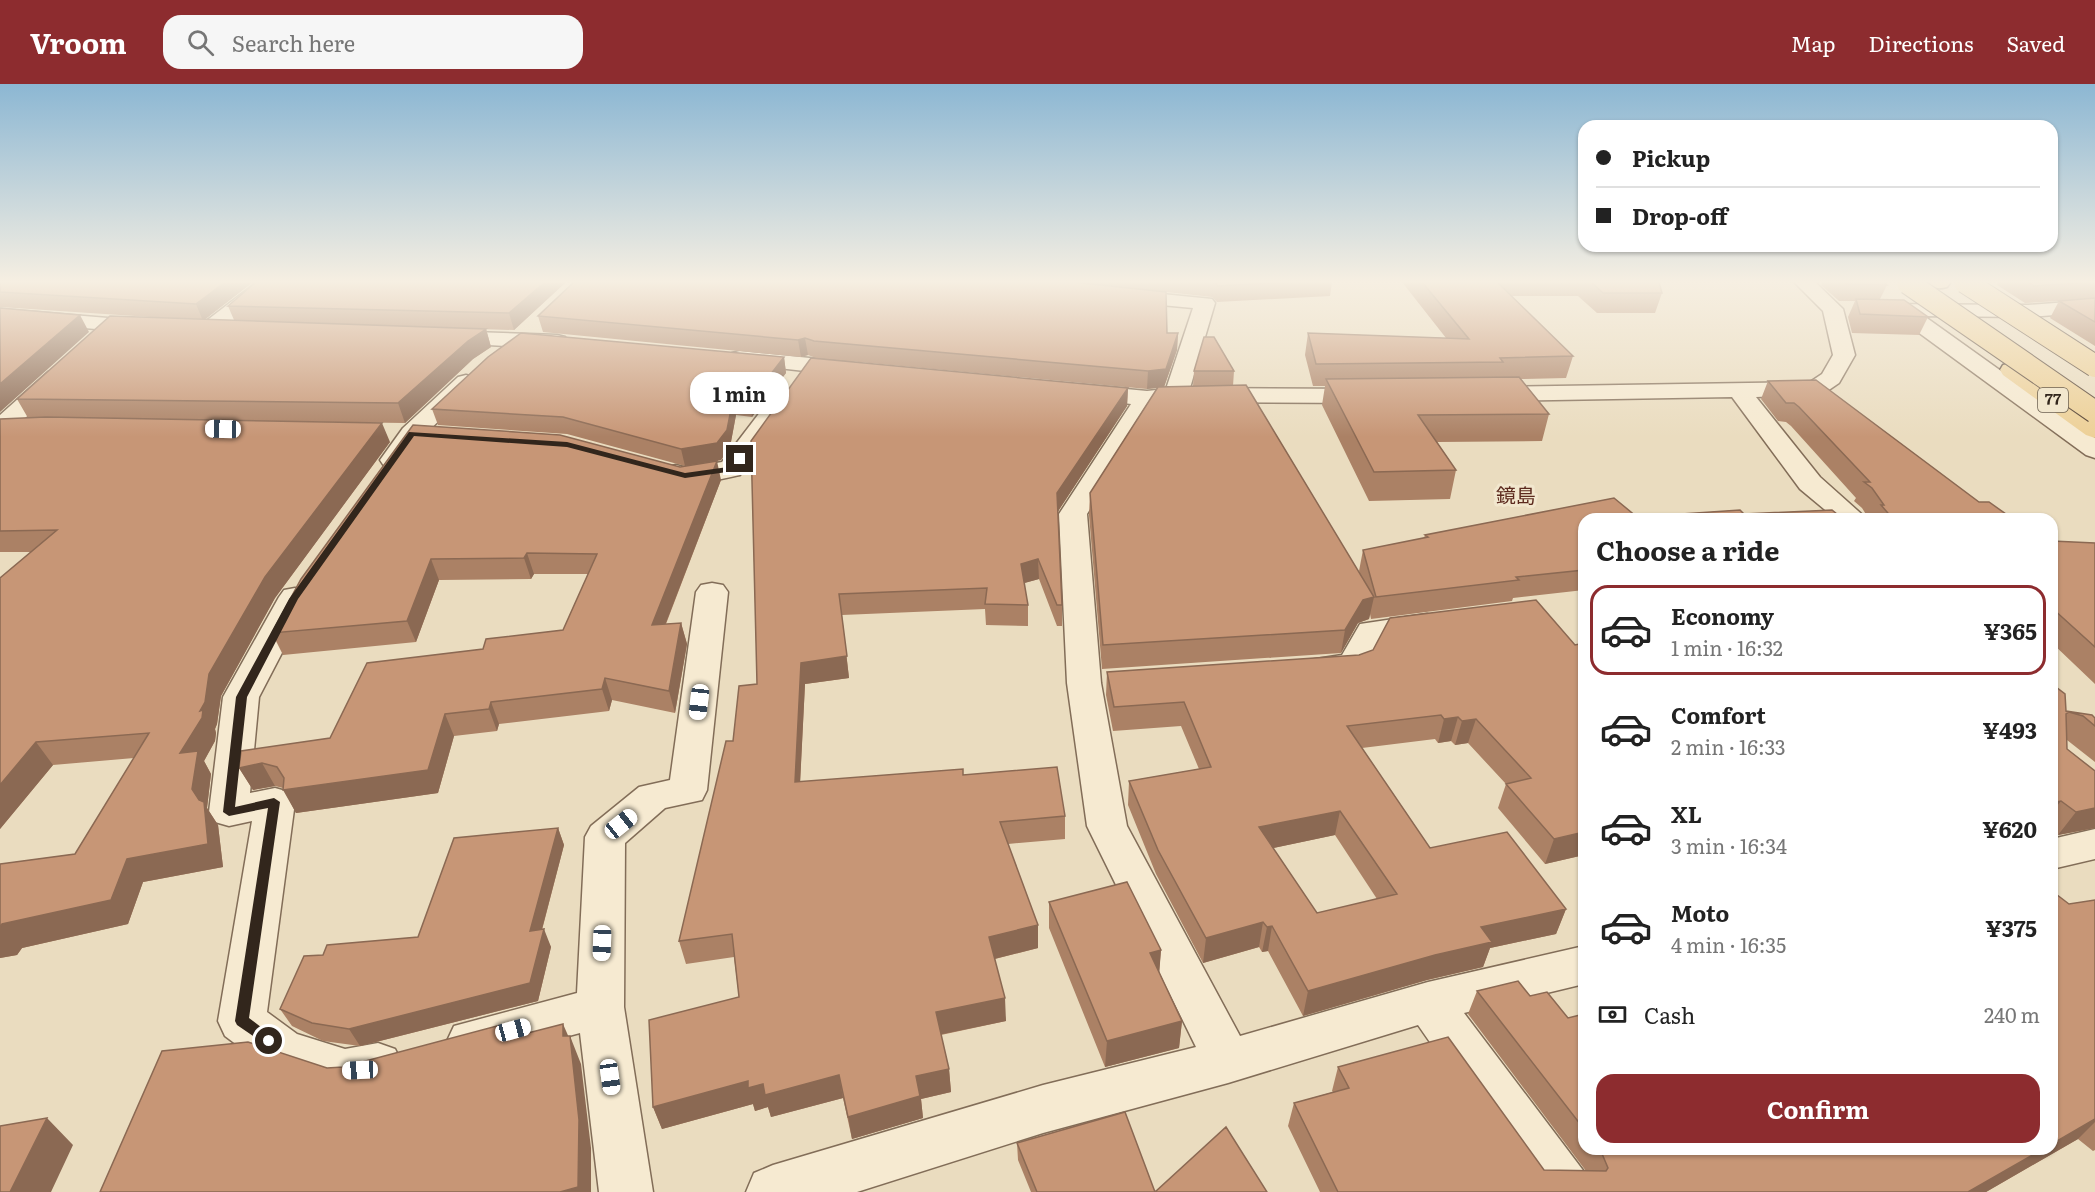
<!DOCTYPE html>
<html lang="en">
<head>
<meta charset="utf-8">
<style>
  :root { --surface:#fff; --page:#f6f6f6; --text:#222; --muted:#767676; --line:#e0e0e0; --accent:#8d2c2f }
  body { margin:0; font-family:Literata,"Noto Sans JP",serif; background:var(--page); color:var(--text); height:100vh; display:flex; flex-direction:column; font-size:22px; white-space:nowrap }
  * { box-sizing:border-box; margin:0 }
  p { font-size:20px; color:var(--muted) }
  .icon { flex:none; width:33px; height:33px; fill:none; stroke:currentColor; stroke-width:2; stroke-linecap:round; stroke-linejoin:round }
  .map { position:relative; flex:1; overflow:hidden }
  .sheet { position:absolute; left:1578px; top:429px; width:480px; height:642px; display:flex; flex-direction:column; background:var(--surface); border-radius:18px; box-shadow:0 2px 4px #0004 }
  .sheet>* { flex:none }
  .guide { position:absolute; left:1578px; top:36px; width:480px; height:132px; border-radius:18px; box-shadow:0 2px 4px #0004; display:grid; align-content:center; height:132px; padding:0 18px; background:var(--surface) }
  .end { position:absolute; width:27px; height:27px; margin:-14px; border:8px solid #32261c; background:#fff; box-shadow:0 0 0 3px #fff }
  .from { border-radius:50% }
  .bubble { position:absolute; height:42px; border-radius:18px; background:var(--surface); box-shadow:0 2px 4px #0004; font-size:20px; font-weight:700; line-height:42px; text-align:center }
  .car { position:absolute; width:18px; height:36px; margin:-18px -9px; border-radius:8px; box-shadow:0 0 4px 2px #0007; background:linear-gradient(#fff 24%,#345 0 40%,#fff 0 76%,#345 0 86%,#fff 0) }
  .guide b { display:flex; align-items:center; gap:21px; height:57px; font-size:22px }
  .guide b+b { border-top:2px solid var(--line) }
  .guide i { width:15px; height:15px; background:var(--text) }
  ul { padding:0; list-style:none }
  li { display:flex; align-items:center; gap:18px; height:90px; margin:0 12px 9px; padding:0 6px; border:3px solid transparent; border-radius:18px }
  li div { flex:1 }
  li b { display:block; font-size:22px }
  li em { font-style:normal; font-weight:700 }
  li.active { border-color:var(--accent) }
  li>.icon { width:54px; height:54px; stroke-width:1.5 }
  h2 { padding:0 18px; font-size:27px; line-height:72px }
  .pay { display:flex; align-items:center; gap:15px; height:66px; padding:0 18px; font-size:22px }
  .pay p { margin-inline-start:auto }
  .cta { display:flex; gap:12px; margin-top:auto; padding:12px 18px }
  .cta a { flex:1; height:69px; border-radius:18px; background:var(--accent); color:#fff; font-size:24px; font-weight:700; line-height:69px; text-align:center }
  header { display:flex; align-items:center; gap:36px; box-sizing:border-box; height:84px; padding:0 30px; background:var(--accent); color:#fff }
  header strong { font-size:28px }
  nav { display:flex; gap:33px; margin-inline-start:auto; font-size:21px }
  .search { width:420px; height:54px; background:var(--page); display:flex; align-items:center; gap:15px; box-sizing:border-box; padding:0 21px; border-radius:18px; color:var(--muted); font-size:22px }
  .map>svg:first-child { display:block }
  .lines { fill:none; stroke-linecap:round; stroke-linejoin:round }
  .minor-casing { stroke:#826d58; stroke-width:3 }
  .primary-casing { stroke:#4f3c2d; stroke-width:3 }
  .minor { fill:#f6ead1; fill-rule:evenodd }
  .primary { fill:#edd097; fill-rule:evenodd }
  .primary-bridge-casing { stroke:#4f3c2d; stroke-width:24; stroke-linecap:butt }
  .primary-bridge { stroke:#edd097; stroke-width:22 }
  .wall { fill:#ab8165; fill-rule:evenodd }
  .shaded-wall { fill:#8b6953 }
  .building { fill:#c79676; stroke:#8b6953; stroke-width:1.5; fill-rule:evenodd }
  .route { fill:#32261c }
  .labels { text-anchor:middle; stroke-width:6; stroke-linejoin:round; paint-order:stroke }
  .shield { fill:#f2e7ce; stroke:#6c6051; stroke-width:1.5 }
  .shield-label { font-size:15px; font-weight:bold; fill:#32261c }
  .quarter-label { font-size:20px; fill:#5c2a1e; stroke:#f2e7ce }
</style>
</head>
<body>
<header>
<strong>Vroom</strong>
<div class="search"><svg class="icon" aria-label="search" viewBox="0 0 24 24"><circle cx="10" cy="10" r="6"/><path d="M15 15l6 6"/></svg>Search here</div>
<nav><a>Map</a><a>Directions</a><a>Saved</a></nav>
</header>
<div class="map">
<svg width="2095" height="1108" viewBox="0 0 2095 1108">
  <rect width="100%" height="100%" fill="#eadcbf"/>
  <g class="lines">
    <defs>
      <path id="minor" d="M257 198H279L217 251 209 252 201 251 198 246 201 241Z
        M1058 198H1078L1082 202 1212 215 1215 219 1190 304 1367 305 1375 307 1379 312 1375 317 1367 319 1176 318 1155 320 1087 430 1101 599 1127 742 1240 952 1428 898 1584 862V900L1464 929 1585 1089 1593 1108H1534L1418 941 1228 999 1043 1049 857 1108H746L754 1089 773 1081 1043 1001 1196 963 1087 742 1067 599 1059 430 1131 320 1076 313 1072 308 1076 303 1084 301 1147 307 1166 305 1193 224 1076 213 1069 211Z
        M1794 198H1815L1843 225 1855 271 1839 299 1823 310 1756 313 1820 393 1867 435H1836L1800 405 1732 313 1488 317 1480 315 1476 310 1480 305 1488 303 1810 298 1822 290 1833 271 1823 227Z
        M2095 216V228L2028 233 1924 232 2095 354V374L2086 371 1896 232 1867 230 1864 226 1867 222 1874 220 2028 221Z
        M0 225 144 237 151 239 155 243 151 247 144 249 0 237Z
        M444 247 557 251 565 253 568 258 565 263 557 265 436 258 433 253 436 248Z
        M740 267 850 278 858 280 861 285 858 290 850 292 732 279 729 274 732 269Z
        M56 286 64 288 68 293 64 298 9 349 0 352V331L48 288Z
        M466 291 474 293 478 298 474 303 421 354 402 382 393 384 384 382 380 376 403 344 458 293Z
        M776 317 785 319 788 324 740 391C721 395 676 408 663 389L667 383 676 381 687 384 722 378 767 319Z
        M712 499 723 501 728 508 707 706 702 716 665 724 625 759 624 923 653 1108H599L580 949 471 978 454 972 447 957 454 942 577 909 585 753 591 742 639 703 670 696 696 508 701 501Z
        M295 504 306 506 311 513 259 613 250 709 275 704 289 708 295 718 267 928 297 950 345 965 378 959 395 965 403 981 395 997 378 1003 345 1009 282 989 265 982 225 952 218 937 252 737 229 742 215 738 209 728 223 613 279 513 284 506Z
        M1427 530 1438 533 1443 540 1438 547 1384 555 1366 588 1322 594 1310 590 1305 583 1310 576 1342 571 1360 540Z
        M2095 745V775L2052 785V755Z"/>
      <path id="primary" d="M1929 198H1949L1950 199 1947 203C1939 205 1933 205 1929 198Z
        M2011 279 2019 281 2095 334V354L2086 351 2003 291 2000 286 2003 281Z"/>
    </defs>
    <use href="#minor" class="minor-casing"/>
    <use href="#primary" class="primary-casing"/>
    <use href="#minor" class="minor"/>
    <use href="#primary" class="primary"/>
    <defs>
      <path id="primary-bridge" d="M1965 198 2095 282
        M1908 199 2095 328"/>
    </defs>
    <use href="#primary-bridge" class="primary-bridge-casing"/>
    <use href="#primary-bridge" class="primary-bridge"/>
  </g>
  <path class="wall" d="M0 198H253L205 235 234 236 228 222 256 198H566L514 246 447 244 486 245 491 263 473 275 405 339 244 337 390 358 275 514 221 612 217 640 215 645 216 649 215 657 204 677 211 690 207 724 218 741 223 783 143 798 128 840 22 864 17 871 0 874V780L75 770 134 674 53 681 0 745 32 468H0V335L28 334 17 315 150 233 0 223Z
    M574 198H1073L1076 199 1092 201 1083 200 1081 198H1332L1330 212 1217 218 1212 213 1166 208 1167 249H1178L1177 266 1164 303 1219 302H1193L1194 287 1204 253H1214L1234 287 1233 302 1246 301 1360 490 1359 487 1363 466 1424 454 1425 451 1614 414 1637 433 1740 426 1744 430 1832 426 1843 435H1584V506L1513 514 1512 517 1371 535 1370 530 1369 535 1358 539 1341 569 1102 585 1089 431 1090 409 1157 304 1147 305 816 274 808 271 801 273 543 248 538 232Z
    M1402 198H1659L1662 209 1655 229H1597L1578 212H1512L1573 272 1566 294 1521 295 1549 330 1542 357 1437 358 1456 386 1450 415 1369 417 1322 321 1325 302H1313L1305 271 1308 249 1446 254Z
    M1823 198H1884L1887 201 1880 215 1928 233 1919 251 1852 249 1848 233 1855 217H1839L1821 201Z
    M1998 198H2095V262L2050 234 2059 217 2025 219 1997 201Z
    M784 273 786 289 752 333 736 331 730 363 721 376 685 382 567 350 438 341 432 325Z
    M1768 297 1979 418 2013 435H1869L1862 424 1854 417 1856 414 1791 342 1786 338 1778 337 1761 315Z
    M1128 304 1127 322 1058 427 1062 521V542H1057L1039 495 1024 499 1028 521V542L986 541 985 525 842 531 849 594 805 600 800 698 963 691 1065 732V755L1008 760 1038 864 995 875 1006 937 941 951 949 985 951 1008 921 1015 923 1034 852 1055 843 1014 771 1033 768 1023 755 1027 753 1020 662 1045 653 1023 739 913 734 873 686 880 679 857 733 657 757 600 751 357Z
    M721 396 666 540 681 539 687 560 675 629 612 616 609 627 499 640 497 647 454 652 438 709 296 729 283 704 275 702 253 706 239 684 330 654 563 546 588 490H534L531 495 439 496 416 558 283 571 272 549 301 495Z
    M2052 457 2095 459V600L2052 559Z
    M1584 559V771L1545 780 1498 724 1506 700 1468 659 1455 661 1451 657 1438 659 1435 655 1362 664 1430 764 1566 825 1556 850 1490 864 1483 883 1427 896 1303 932 1268 867 1262 868 1259 863 1203 879 1156 790 1128 721 1129 697 1199 685 1181 642 1113 647 1106 611 1107 588 1575 561ZM1335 751 1377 815 1317 829 1273 764Z
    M2052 600 2066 627 2095 634V678L2067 656V665L2095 687V744L2058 751 2052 746Z
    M558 744 564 761 542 846 551 863 538 917 360 962 323 957 292 942 280 925 323 871 418 853Z
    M2095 816V1066L2093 1067 2078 1055 1986 1108H1320L1288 1042 1294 1019 1333 1008 1332 1007 1338 983 1544 1086 1586 1087 1468 930 1477 907 1530 912 1568 934 1584 930V1065H2052L2069 820Z
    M1049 818 1161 866 1159 888 1182 937 1179 964 1105 983 1049 844Z
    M1017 1059 1155 1108H1031L1018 1076Z"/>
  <path class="shaded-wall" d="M225 198H253L203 237 196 220Z
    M545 198H566L514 246 509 229Z
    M80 231 89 248 0 328V300Z
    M486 245 491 263 473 275 405 339 398 319 468 257Z
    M1178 249 1177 266 1164 303 1147 305 1148 287Z
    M805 254 808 271 801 273 798 256Z
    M784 273 786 289 752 333 750 317Z
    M1128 304 1127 322 1057 429V409Z
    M733 315 736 331 730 363 721 376 685 382 681 365Z
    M382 339 390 358 275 514 221 612 217 640 215 645 216 649 215 657 204 677 211 690 207 724 218 741 223 783 143 798 128 840 22 864 17 871 0 874V844L2 840 127 775 192 705 180 669 209 590 265 493Z
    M717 377 721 396 657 562 652 541Z
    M527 469 534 490 531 495 524 474Z
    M431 475 439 496 416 558 407 537Z
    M1038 475 1039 495 1021 500V480Z
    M839 510 849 594 805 600 799 721 795 698 801 579Z
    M1374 513 1369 535 1358 539 1341 569 1345 546 1363 516Z
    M681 539 687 560 675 629 669 607Z
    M605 594 612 616 609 627 602 605Z
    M491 618 499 640 497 647 489 625Z
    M445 630 454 652 438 709 296 729 283 706Z
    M1458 633 1451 657 1438 659 1444 635Z
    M1476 635 1468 659 1455 661 1462 637Z
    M36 658 53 681 0 745V701Z
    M262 679 275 702 253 706 239 684Z
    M2061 717 2052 728V719Z
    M2095 724V744L2058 751 2076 728Z
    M1340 727 1335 751 1255 768 1259 743Z
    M558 744 564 761 537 864 530 847Z
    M1584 748V771L1545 780 1554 755Z
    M1566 825 1556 850 1490 864 1483 883 1427 896 1303 932 1308 907 1481 843Z
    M1263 838 1259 863 1203 879 1206 854Z
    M1038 841V864L990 876 989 853Z
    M1272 842 1268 867 1262 868 1267 843Z
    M544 845 551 863 538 917 360 962 349 945Z
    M1161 866 1159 892 1150 869Z
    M1005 914 1006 937 938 951 936 928Z
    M1182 937 1179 964 1105 983 1107 957Z
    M512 938 525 966 510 947Z
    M563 940 570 956V952L581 980 591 1064V1108H560Z
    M949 985 951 1008 921 1015 923 1034 852 1055 848 1033 916 992Z
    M839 991 843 1014 771 1033 768 1023 755 1027 753 1020 662 1045 653 1023 748 997 763 1000Z
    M47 1034 73 1061 51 1108H10Z
    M2095 1035V1038L2078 1055 1986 1108H1968L2043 1065H2052V1060Z"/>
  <path class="building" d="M0 198H225L196 220 0 208Z
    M256 198H545L509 229 228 222Z
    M574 198H1073L1166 208 1167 249H1178L1166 285 1148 287 814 257 805 254 798 256 538 232Z
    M1215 198H1293L1218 202Z
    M1422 198H1497L1573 272 1500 274 1503 278 1316 280 1308 249 1469 255Z
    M1591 198H1659L1662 209H1603Z
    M1844 198H1884L1887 201 1846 200Z
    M2028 198H2095L2034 202Z
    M2095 214V238L2059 217Z
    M1856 215 1904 216 1928 233 1860 230Z
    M0 224 80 231 0 300Z
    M110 232 486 245 468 257 398 319 17 315Z
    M521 249 784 273 750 317 733 315 727 346 717 359 681 365 563 333 432 325 488 273Z
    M1204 253H1214L1234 287H1194Z
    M811 274 1128 304 1057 409 1062 521H1057L1038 475 1021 480 1028 521 985 520 987 504 839 510 847 572 801 579 795 698 963 685V691L1057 683 1065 732 1000 738 1038 841 989 853 1005 914 936 928 949 985 916 992 920 1012 848 1033 839 991 765 1011 763 1000 748 1004V997L653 1023 649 936 739 913 732 850 679 857 726 657H733L739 602 757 600 751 357Z
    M1519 293 1549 330 1418 331 1456 386 1374 388 1326 295Z
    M1816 296 1979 418H1989L2013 435H1893L1881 421H1884L1872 404 1864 398H1870L1799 323 1794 319H1786L1768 297Z
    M1246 301 1374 513 1363 516 1345 546 1103 561 1090 409 1158 303Z
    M46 333 382 339 265 493 209 590 205 618 200 627 203 626 202 634 180 669 198 667 192 705 199 716 204 718 208 760 127 775 111 816 2 840 0 844V780L75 770 149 649 36 658 0 701V494L57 446 0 447V335Z
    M413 341 560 351 680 383 717 377 652 541 681 539 669 607 605 594 602 605 491 618 489 625 445 630 428 686 283 706 284 694 277 683 262 679 239 684 241 667 330 654 367 579 483 565 486 555 563 546 597 470 527 469 524 474 431 475 407 537 272 549 301 495Z
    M1614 414 1637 433 1740 426 1744 430 1832 426 1843 435H1584V486L1516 493 1519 496 1376 513 1363 466 1428 453 1425 451Z
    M2052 457 2095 459V563L2052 524Z
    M1536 516 1575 561 1584 559V748L1554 755 1506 700 1531 694 1476 635 1462 637 1458 633 1444 635 1441 631 1347 642 1430 764 1507 748 1566 825 1481 843 1492 858 1435 871 1308 907 1272 842 1267 843 1263 838 1206 854 1158 766 1129 697 1211 683 1184 618 1114 623 1107 588 1359 571 1373 566 1390 534ZM1340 727 1397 810 1317 829 1259 743Z
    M2052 600 2065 610 2066 627 2092 631 2095 634V642L2083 632 2069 628 2066 630 2067 665 2095 687V724L2076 728 2061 717 2052 719Z
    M558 744 530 847 544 845 530 899 349 945 312 939 280 925 304 872 323 871 327 861 418 853 454 754Z
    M1127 798 1161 866 1150 869 1182 937 1107 957 1049 818Z
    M2052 807 2069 820 2095 816V1035L2052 1060Z
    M1518 897 1530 912 1547 908 1568 934 1584 930V1045L1477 907Z
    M512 938 510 947 529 943 528 949 563 940V952H570L579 1036 578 1103 560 1108H100L162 967 248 958 327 984 343 983Z
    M1448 953 1544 1086 1606 1087 1608 1084 1600 1065H2043L1968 1108H1338L1294 1019 1349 1004 1338 983Z
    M1125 1028 1155 1108H1037L1017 1059Z
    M47 1034 10 1108H0V1042Z
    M1226 1043 1267 1108H1155Z"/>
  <linearGradient id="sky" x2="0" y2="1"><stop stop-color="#8cb7d3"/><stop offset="0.56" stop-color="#f6efe2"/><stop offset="1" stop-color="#f6efe2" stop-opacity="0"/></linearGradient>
  <rect width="2095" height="353" fill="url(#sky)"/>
  <path class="route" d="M409 348 567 358 685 389 728 383 737 373 744 375 734 387 685 394 567 363 414 352 298 515 247 613 235 723 274 714 280 718 249 934 274 953 276 957 274 962 269 963 237 941 235 937 268 724 229 732 223 728 236 613 289 515Z"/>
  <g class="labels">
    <rect class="shield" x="2038" y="304" width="30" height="24" rx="4.5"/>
    <g class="shield-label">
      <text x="2053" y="321">77</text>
    </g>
    <g class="quarter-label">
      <text x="1516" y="419">鏡島</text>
    </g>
  </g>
</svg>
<i class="end from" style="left:269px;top:957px"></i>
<i class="end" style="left:740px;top:375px"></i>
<div class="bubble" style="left:690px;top:288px;width:99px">1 min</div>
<i class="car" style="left:223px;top:345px;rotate:271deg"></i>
<i class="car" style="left:699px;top:618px;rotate:187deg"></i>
<i class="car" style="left:621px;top:740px;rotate:51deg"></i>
<i class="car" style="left:602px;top:859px;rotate:182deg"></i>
<i class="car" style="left:513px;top:946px;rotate:75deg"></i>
<i class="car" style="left:360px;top:986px;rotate:267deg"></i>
<i class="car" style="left:610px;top:993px;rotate:172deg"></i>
<div class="guide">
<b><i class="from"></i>Pickup</b>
<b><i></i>Drop-off</b>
</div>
<section class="sheet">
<h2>Choose a ride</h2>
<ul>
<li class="active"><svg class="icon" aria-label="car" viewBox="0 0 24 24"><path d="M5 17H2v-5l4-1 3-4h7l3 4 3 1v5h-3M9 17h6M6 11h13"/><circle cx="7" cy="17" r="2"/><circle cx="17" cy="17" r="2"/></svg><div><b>Economy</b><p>1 min · 16:32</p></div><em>¥365</em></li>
<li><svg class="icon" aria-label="car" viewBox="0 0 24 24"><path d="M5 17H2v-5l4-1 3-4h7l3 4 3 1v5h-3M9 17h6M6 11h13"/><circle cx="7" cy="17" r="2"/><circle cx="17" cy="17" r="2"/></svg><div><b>Comfort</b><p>2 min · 16:33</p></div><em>¥493</em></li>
<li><svg class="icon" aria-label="car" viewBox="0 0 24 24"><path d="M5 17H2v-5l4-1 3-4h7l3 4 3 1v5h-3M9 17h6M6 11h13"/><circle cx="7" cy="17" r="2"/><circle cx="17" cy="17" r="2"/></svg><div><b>XL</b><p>3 min · 16:34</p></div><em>¥620</em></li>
<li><svg class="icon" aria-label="car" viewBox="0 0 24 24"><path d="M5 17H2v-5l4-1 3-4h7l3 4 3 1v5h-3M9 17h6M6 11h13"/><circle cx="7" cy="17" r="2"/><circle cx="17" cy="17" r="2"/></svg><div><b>Moto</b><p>4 min · 16:35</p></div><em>¥375</em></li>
</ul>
<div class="pay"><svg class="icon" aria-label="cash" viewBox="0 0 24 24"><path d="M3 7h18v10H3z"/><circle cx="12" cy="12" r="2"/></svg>Cash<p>240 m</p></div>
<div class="cta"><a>Confirm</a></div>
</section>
</div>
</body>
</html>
